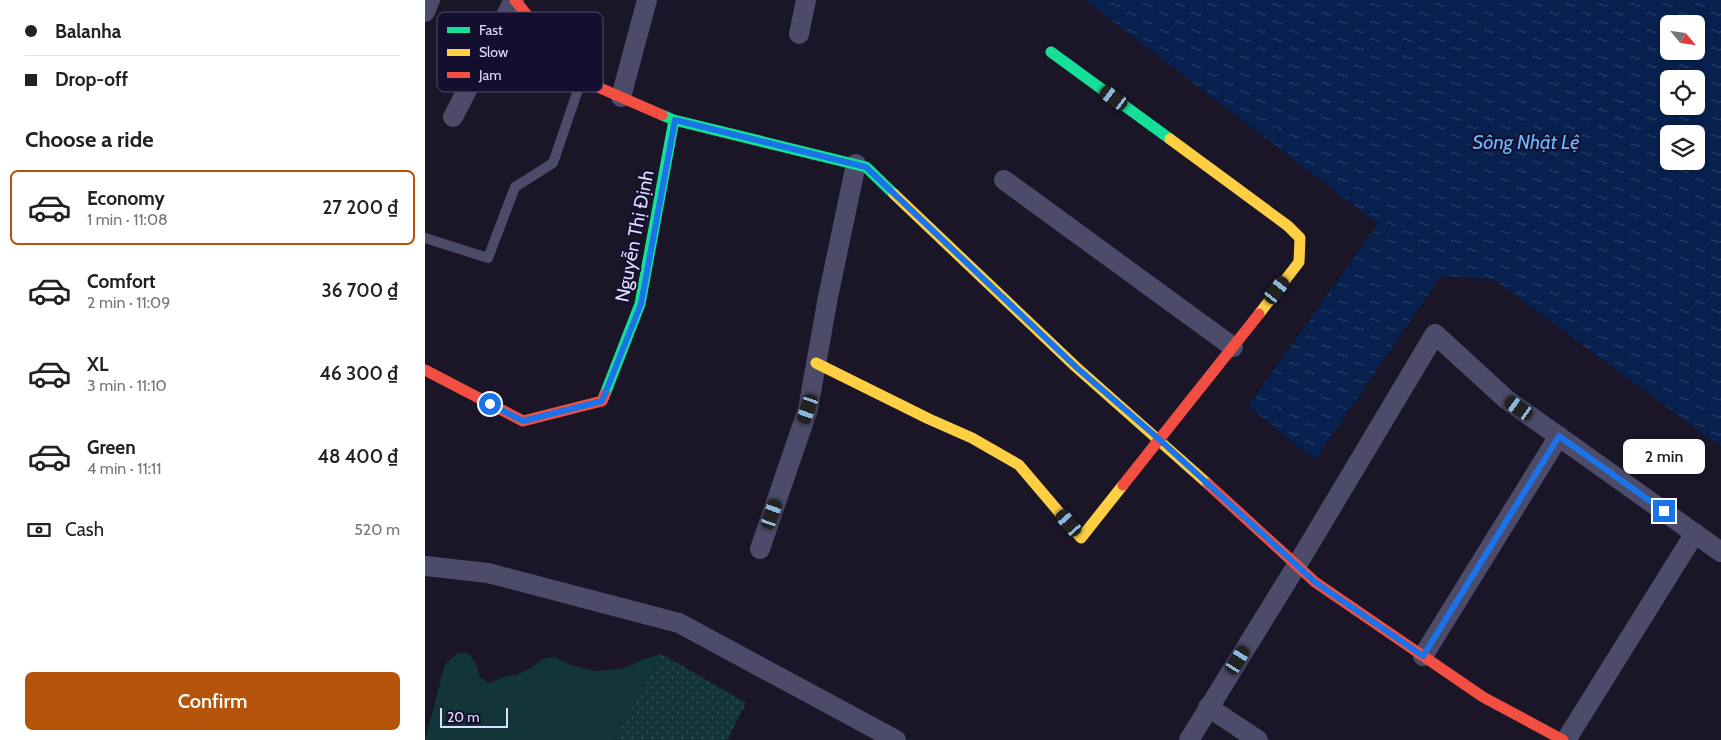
<!DOCTYPE html>
<html lang="en">
<head>
<meta charset="utf-8">
<style>
  :root { --surface:#fff; --page:#f2f2f2; --text:#222; --muted:#767676; --line:#e0e0e0; --accent:#b45309 }
  body { margin:0; font-family:Cabin,sans-serif; background:var(--page); color:var(--text); height:100vh; display:flex; flex-direction:column; font-size:19px; white-space:nowrap }
  * { box-sizing:border-box; margin:0 }
  p { font-size:16px; color:var(--muted) }
  .icon { flex:none; width:28px; height:28px; fill:none; stroke:currentColor; stroke-width:2; stroke-linecap:round; stroke-linejoin:round }
  .map { position:relative; flex:1; overflow:hidden }
  .sheet { display:flex; flex-direction:column; background:var(--surface); width:425px }
  .sheet>* { flex:none }
  .banner { display:grid; align-content:center; height:110px; padding:0 25px; background:var(--surface) }
  .needle { width:32px; rotate:119deg }
  .fabs { position:absolute; left:1235px; top:15px; display:grid; gap:10px }
  .fabs a { display:grid; place-items:center; width:45px; height:45px; border-radius:8px; background:var(--surface); box-shadow:0 1px 4px #0004; font-size:25px }
  .scale { position:absolute; left:15px; bottom:12px; width:68px; box-sizing:border-box; padding-left:5px; border:2px solid #e1ddff; border-top:0; font-size:14px; line-height:18px; white-space:nowrap; color:#e1ddff; -webkit-text-stroke:4px #150f2f; paint-order:stroke }
  .end { position:absolute; width:22px; height:22px; margin:-11px; border:6px solid #1a73e8; background:#fff; box-shadow:0 0 0 2px #fff }
  .from { border-radius:50% }
  .bubble { position:absolute; height:35px; border-radius:8px; background:var(--surface); box-shadow:0 1px 4px #0004; font-size:16px; font-weight:600; line-height:35px; text-align:center }
  .car { position:absolute; width:15px; height:30px; margin:-15px -8px; border-radius:6px; box-shadow:0 0 4px 1px #0007; background:linear-gradient(#222 24%,#8ab4d8 0 40%,#222 0 76%,#8ab4d8 0 86%,#222 0) }
  .banner b { display:flex; align-items:center; gap:18px; height:48px; font-size:19px }
  .banner b+b { border-top:1px solid var(--line) }
  .banner i { width:12px; height:12px; background:var(--text) }
  ul { padding:0; list-style:none }
  li { display:flex; align-items:center; gap:15px; height:75px; margin:0 10px 8px; padding:0 15px; border:2px solid transparent; border-radius:8px }
  li div { flex:1 }
  li b { display:block; font-size:19px }
  li em { font-style:normal; font-weight:600 }
  li.selected { border-color:var(--accent) }
  li>.icon { width:45px; height:45px; stroke-width:1.5 }
  h2 { padding:0 25px; font-size:22px; line-height:60px }
  .pay { display:flex; align-items:center; gap:12px; height:55px; padding:0 25px; font-size:19px }
  .pay p { margin-inline-start:auto }
  .primary-button { display:flex; gap:10px; margin-top:auto; padding:10px 25px }
  .primary-button a { flex:1; height:58px; border-radius:8px; background:var(--accent); color:#fff; font-size:20px; font-weight:600; line-height:58px; text-align:center }
  main { display:flex; flex:1; min-height:0 }
  .map>svg:first-child { display:block }
  .green { fill:#123537 }
  .park { fill:url(#park-dots) }
  .water { fill:url(#water-ripples); fill-rule:evenodd }
  .lines { fill:none; stroke-linecap:round; stroke-linejoin:round }
  .lane { stroke:#4c4b69; stroke-width:10 }
  .street { stroke:#4c4b69; stroke-width:20 }
  .fast { stroke:#16e098; stroke-width:11 }
  .slow { stroke:#ffcf43; stroke-width:11 }
  .jam { stroke:#f24e42; stroke-width:11 }
  .route { stroke:#1a73e8; stroke-width:6 }
  .labels { text-anchor:middle; stroke-width:4; stroke-linejoin:round; paint-order:stroke }
  .street-label { font-size:19px; fill:#e1ddff; stroke:#150f2f }
  .water-label { font-size:20px; font-style:italic; fill:#6bbaff; stroke:#150f2f }
  .key { fill:#150f2f; stroke:#524d6d; stroke-width:1 }
  .key-label { font-size:14px; fill:#e1ddff }
</style>
</head>
<body>
<main>
<section class="sheet">
<div class="banner">
<b><i class="from"></i>Balanha</b>
<b><i></i>Drop-off</b>
</div>
<h2>Choose a ride</h2>
<ul>
<li class="selected"><svg class="icon" aria-label="car" viewBox="0 0 24 24"><path d="M5 17H2v-5l4-1 3-4h7l3 4 3 1v5h-3M9 17h6M6 11h13"/><circle cx="7" cy="17" r="2"/><circle cx="17" cy="17" r="2"/></svg><div><b>Economy</b><p>1 min · 11:08</p></div><em>27 200 ₫</em></li>
<li><svg class="icon" aria-label="car" viewBox="0 0 24 24"><path d="M5 17H2v-5l4-1 3-4h7l3 4 3 1v5h-3M9 17h6M6 11h13"/><circle cx="7" cy="17" r="2"/><circle cx="17" cy="17" r="2"/></svg><div><b>Comfort</b><p>2 min · 11:09</p></div><em>36 700 ₫</em></li>
<li><svg class="icon" aria-label="car" viewBox="0 0 24 24"><path d="M5 17H2v-5l4-1 3-4h7l3 4 3 1v5h-3M9 17h6M6 11h13"/><circle cx="7" cy="17" r="2"/><circle cx="17" cy="17" r="2"/></svg><div><b>XL</b><p>3 min · 11:10</p></div><em>46 300 ₫</em></li>
<li><svg class="icon" aria-label="car" viewBox="0 0 24 24"><path d="M5 17H2v-5l4-1 3-4h7l3 4 3 1v5h-3M9 17h6M6 11h13"/><circle cx="7" cy="17" r="2"/><circle cx="17" cy="17" r="2"/></svg><div><b>Green</b><p>4 min · 11:11</p></div><em>48 400 ₫</em></li>
</ul>
<div class="pay"><svg class="icon" aria-label="cash" viewBox="0 0 24 24"><path d="M3 7h18v10H3z"/><circle cx="12" cy="12" r="2"/></svg>Cash<p>520 m</p></div>
<div class="primary-button"><a>Confirm</a></div>
</section>
<div class="map">
<svg width="1296" height="740" viewBox="0 0 1296 740">
  <defs>
    <pattern id="park-dots" width="8" height="8" patternUnits="userSpaceOnUse" patternTransform="scale(1.25)"><rect width="8" height="8" fill="#123537"/><path d="M2 2h.1M6 6h.1" fill="none" stroke="#345255" stroke-width="1.8" stroke-linecap="round"/></pattern>
    <pattern id="water-ripples" width="26" height="14" patternUnits="userSpaceOnUse" patternTransform="scale(1.25)"><rect width="26" height="14" fill="#07204e"/><path d="M2 4q2-2 4 0t4 0M15 11q2-2 4 0t4 0" fill="none" stroke="#2b4069"/></pattern>
  </defs>
  <rect width="100%" height="100%" fill="#1a1628"/>
  <path class="green" d="M33 653H43L51 663 55 677 64 683 82 676 91 675 109 666 117 659 129 657 146 665 170 671 195 669 207 665 219 659 237 654 189 740H0L20 664Z"/>
  <path class="park" d="M237 654 321 703 302 740H189Z"/>
  <path class="water" d="M660 0H1296V447L1068 279 1016 276 890 460 823 406 953 224ZM1244 24H1271V51H1244ZM1244 79H1271V106H1244ZM1244 134H1271V161H1244Z"/>
  <g class="lines">
    <path class="lane" d="M0 238 63 258 90 187 128 163 156 81"/>
    <path class="street" d="M0 12 5 0
      M374 34 381 0
      M196 97 222 0
      M28 117 89 0
      M579 180 808 347
      M335 549 383 409 403 297 431 164
      M0 566 63 573 254 623 471 740
      M998 656 1134 436
      M783 707 833 740
      M764 740 872 565 1010 334 1081 399 1296 552
      M1141 740 1270 533"/>
    <path class="fast" d="M626 52 745 139
      M237 115 249 120 441 167 469 194
      M180 394 215 304 249 120"/>
    <path class="slow" d="M745 139 863 226 875 238 874 262 834 314
      M469 194 651 367 783 484
      M391 363 504 419 547 438 594 465 656 538 698 485"/>
    <path class="jam" d="M90 0 152 78 237 115
      M0 370 98 421 177 401 180 394
      M783 484 890 582 1058 697 1138 740
      M698 485 834 314"/>
  </g>
  <g class="lines">
    <path class="route" d="M65 404 98 421 177 401 216 304 250 120 441 167 651 367 735 440 890 582 998 656 1134 436 1239 511"/>
  </g>
  <g class="labels">
    <g class="street-label">
      <text transform="translate(209 236) rotate(-79)" y="7">Nguyễn Thị Định</text>
    </g>
    <g class="water-label">
      <text x="1101" y="149">Sông Nhật Lệ</text>
    </g>
  </g>
  <rect x="12" y="12" width="166" height="80" rx="8" class="key"/>
  <rect x="22" y="27" width="23" height="6" fill="#16e098"/>
  <rect x="22" y="49" width="23" height="7" fill="#ffcf43"/>
  <rect x="22" y="72" width="23" height="6" fill="#f24e42"/>
  <g class="key-label">
    <text x="54" y="35">Fast</text>
    <text x="54" y="57">Slow</text>
    <text x="54" y="80">Jam</text>
  </g>
</svg>
<div class="fabs">
<a><svg class="needle" viewBox="-14 -14 28 28"><path d="M0-13l5 13h-10z" fill="#e53935"/><path d="M0 13l5-13h-10z" fill="#767676"/></svg></a>
<a><svg class="icon" aria-label="locate" viewBox="0 0 24 24"><circle cx="12" cy="12" r="6"/><path d="M12 2v4M12 18v4M2 12h4M18 12h4"/></svg></a>
<a><svg class="icon" aria-label="layers" viewBox="0 0 24 24"><path d="M12 4l9 5-9 5-9-5zM3 14l9 5 9-5"/></svg></a>
</div>
<div class="scale">20 m</div>
<i class="end from" style="left:65px;top:404px"></i>
<i class="end" style="left:1239px;top:511px"></i>
<div class="bubble" style="left:1198px;top:439px;width:82px">2 min</div>
<i class="car" style="left:689px;top:98px;rotate:306deg"></i>
<i class="car" style="left:852px;top:290px;rotate:38deg"></i>
<i class="car" style="left:1094px;top:408px;rotate:305deg"></i>
<i class="car" style="left:383px;top:409px;rotate:199deg"></i>
<i class="car" style="left:347px;top:514px;rotate:19deg"></i>
<i class="car" style="left:644px;top:523px;rotate:319deg"></i>
<i class="car" style="left:813px;top:660px;rotate:32deg"></i>
</div>
</main>
</body>
</html>
